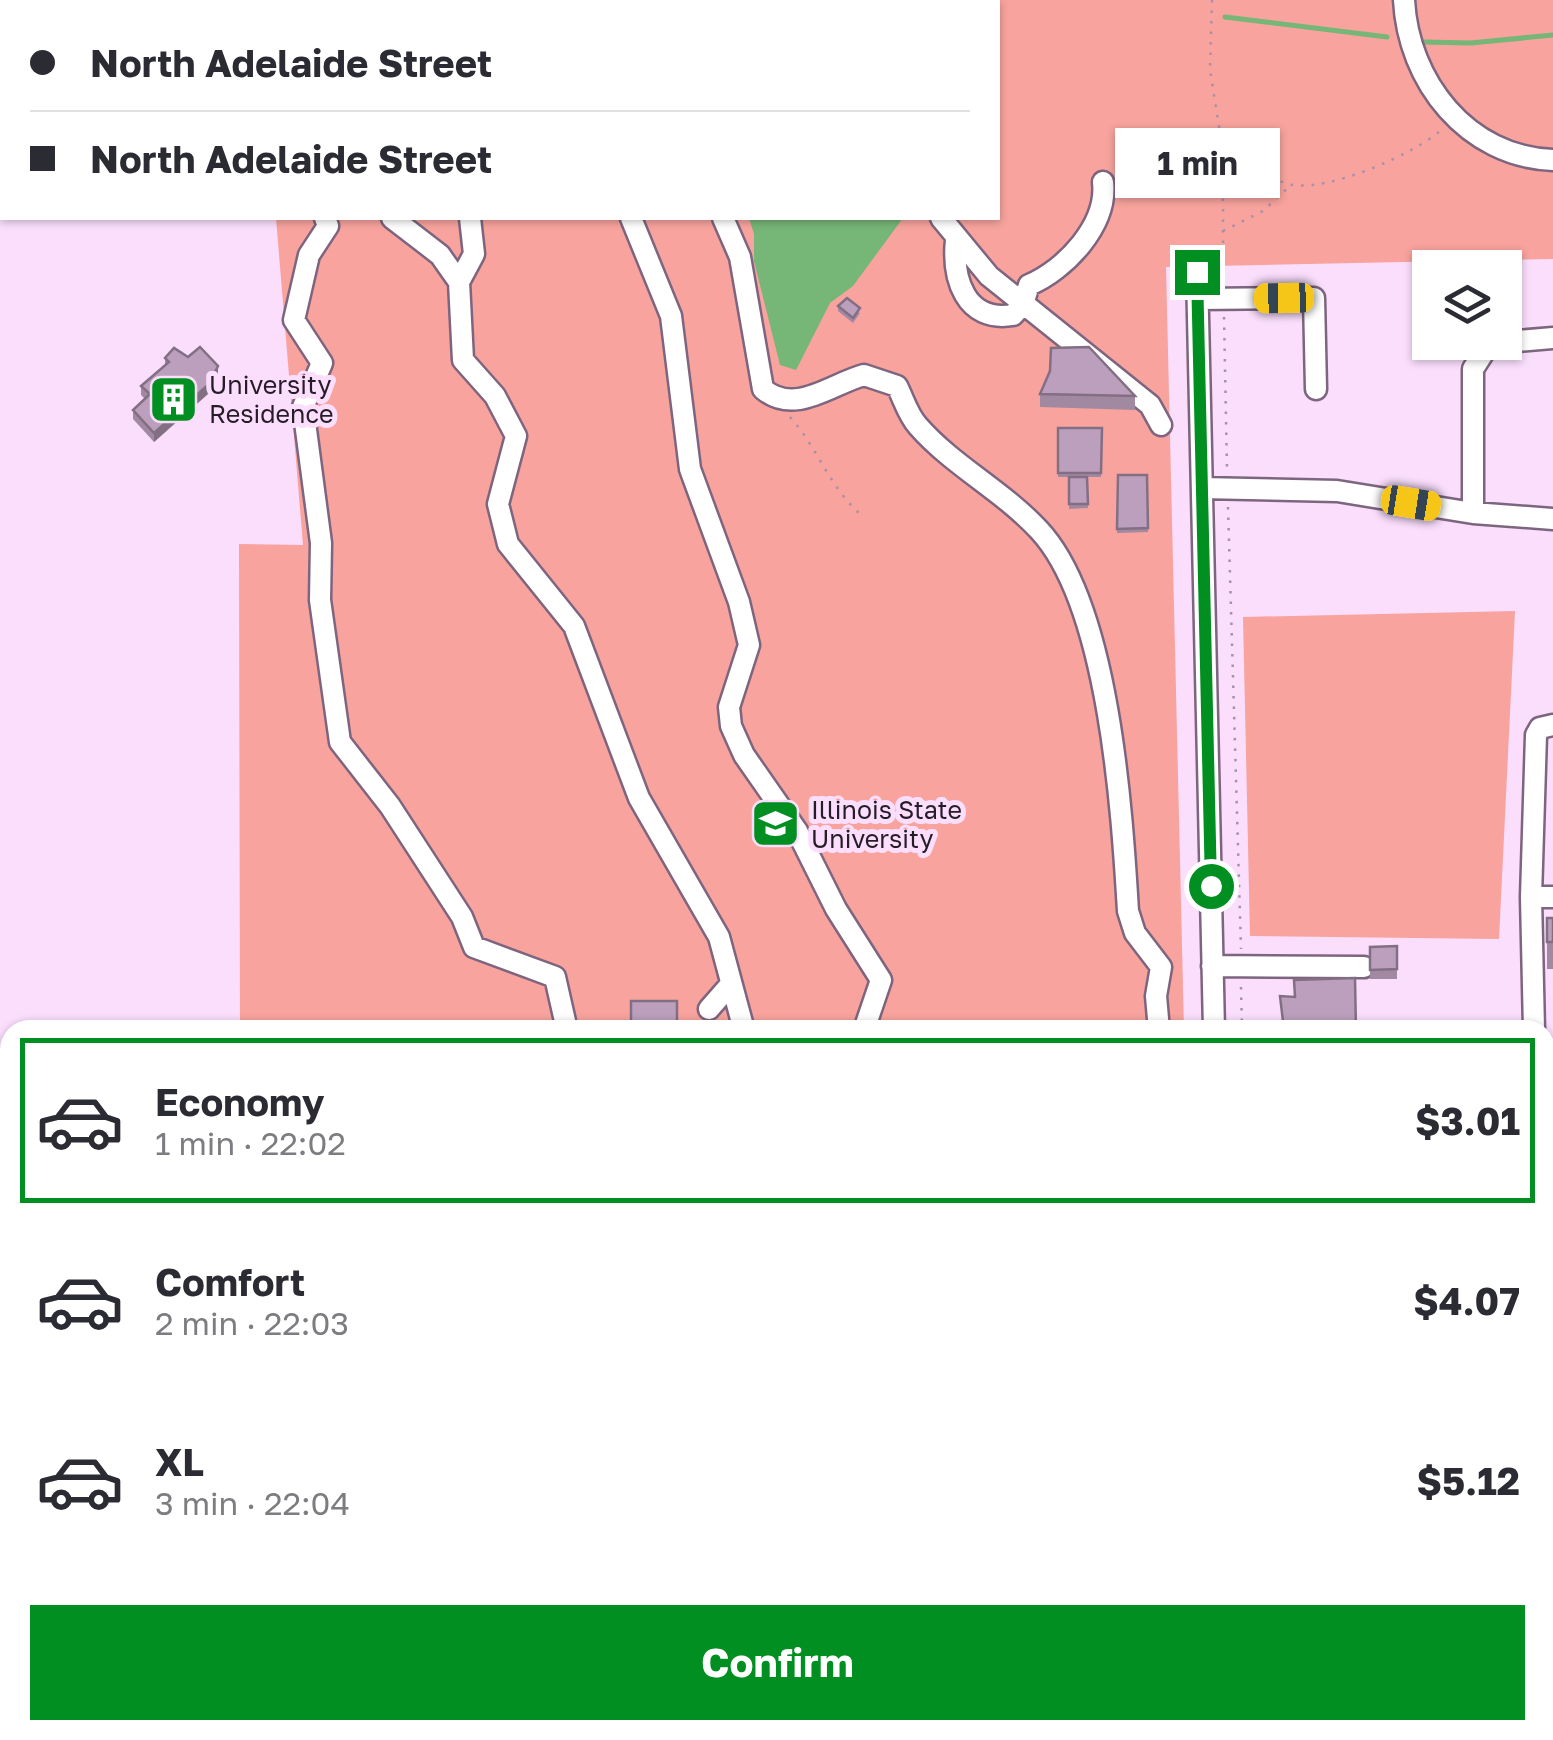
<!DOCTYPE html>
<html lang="en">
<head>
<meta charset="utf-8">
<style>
  :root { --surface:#fff; --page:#f2f2f3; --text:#2b2b33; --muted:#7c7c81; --line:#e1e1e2; --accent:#018f21 }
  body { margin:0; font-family:"Golos Text",sans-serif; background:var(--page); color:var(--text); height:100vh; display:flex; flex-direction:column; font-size:38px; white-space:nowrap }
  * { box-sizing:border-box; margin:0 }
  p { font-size:32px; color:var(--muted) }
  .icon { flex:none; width:55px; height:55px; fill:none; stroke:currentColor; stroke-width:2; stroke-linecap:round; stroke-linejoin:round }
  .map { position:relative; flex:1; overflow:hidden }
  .drawer { position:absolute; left:0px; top:1020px; width:1555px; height:720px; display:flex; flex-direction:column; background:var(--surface); border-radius:30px 30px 0 0; box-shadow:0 2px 8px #0004 }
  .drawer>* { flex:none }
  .guide { position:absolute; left:0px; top:0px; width:1000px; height:220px; box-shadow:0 2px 8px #0004; display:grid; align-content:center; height:220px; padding:0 30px; background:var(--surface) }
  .controls { position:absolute; left:1412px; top:250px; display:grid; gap:20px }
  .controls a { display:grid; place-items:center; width:110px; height:110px; border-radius:0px; background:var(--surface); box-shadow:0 2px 8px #0004; font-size:50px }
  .end { position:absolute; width:45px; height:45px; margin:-22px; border:12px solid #018f21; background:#fff; box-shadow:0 0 0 5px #fff }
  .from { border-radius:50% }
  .bubble { position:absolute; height:70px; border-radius:0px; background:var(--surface); box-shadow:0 2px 8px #0004; font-size:32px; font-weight:700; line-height:70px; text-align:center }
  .car { position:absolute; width:30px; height:60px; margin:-30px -15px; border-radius:12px; box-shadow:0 0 8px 2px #0007; background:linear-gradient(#f5c518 24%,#345 0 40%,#f5c518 0 76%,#345 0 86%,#f5c518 0) }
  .guide b { display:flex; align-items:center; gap:35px; height:95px; font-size:38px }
  .guide b+b { border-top:2px solid var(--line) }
  .guide i { width:25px; height:25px; background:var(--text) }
  ul { padding:18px 0 0; list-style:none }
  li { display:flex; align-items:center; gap:30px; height:165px; margin:0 20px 15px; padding:0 10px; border:5px solid transparent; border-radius:0px }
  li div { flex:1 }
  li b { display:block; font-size:38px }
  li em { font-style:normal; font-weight:700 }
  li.current { border-color:var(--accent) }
  li>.icon { width:90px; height:90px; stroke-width:1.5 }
  .cta { display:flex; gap:20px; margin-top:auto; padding:20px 30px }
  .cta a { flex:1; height:115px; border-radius:0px; background:var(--accent); color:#fff; font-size:40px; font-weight:700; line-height:115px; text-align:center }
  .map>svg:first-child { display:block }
  .green { fill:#f8a39d }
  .water { fill:#76b677 }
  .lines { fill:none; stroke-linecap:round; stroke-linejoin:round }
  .stream { stroke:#76b677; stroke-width:5 }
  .minor-casing { stroke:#7e657f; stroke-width:25 }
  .major-casing { stroke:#7e657f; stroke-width:30 }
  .path { stroke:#a691a8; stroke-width:2.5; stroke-dasharray:2.5 8; stroke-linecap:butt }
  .minor { stroke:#fff; stroke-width:20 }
  .major { stroke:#fff; stroke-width:25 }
  .wall { fill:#a189a2 }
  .shaded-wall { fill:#836f84 }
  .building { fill:#bb9fbc; stroke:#836f84; stroke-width:2.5 }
  .route { stroke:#018f21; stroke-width:12 }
  .labels { text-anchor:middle; stroke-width:10; stroke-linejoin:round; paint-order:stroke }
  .poi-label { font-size:25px; fill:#261c27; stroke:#fadefc; text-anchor:start }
</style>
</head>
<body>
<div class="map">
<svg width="1553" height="1740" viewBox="0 0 1553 1740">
  <rect width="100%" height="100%" fill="#fadefc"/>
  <path class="green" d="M0 0H1553V259L1166 267 1184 1030H240L239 544 303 545 276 218H998V2H2V111Z
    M1515 611 1499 939 1250 936 1243 617Z
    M1553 1483V1637L1545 1638V1484Z
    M0 1726 40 1730V1740H0Z
    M1273 1730H1517V1740H1273Z"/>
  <path class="water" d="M749 218H903L853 286 830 303 796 370 780 365 754 261V234Z"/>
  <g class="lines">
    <path class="stream" d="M1225 17 1387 37
      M1422 42 1471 43 1553 35"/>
    <defs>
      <path id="minor" d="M300 0 302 2
        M415 0 417 2
        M1404 0C1408 81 1467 157 1553 160
        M590 2 593 0
        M975 2V0
        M325 218 328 226 309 255 294 320 322 363 303 407 321 543 320 600 340 742 390 806 462 917 474 947 555 977 567 1030
        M392 218 440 255 459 282 463 360 495 396 516 436 498 504 508 544 574 626 639 798 719 937 744 1030
        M631 218 671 316 690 469 739 602 749 645 729 707 731 726 744 755 797 831 836 909 881 980 864 1030
        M723 218 740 257 763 389C795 416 831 384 864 375L897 386C904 400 908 415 918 426 953 466 1003 491 1039 530 1109 605 1122 811 1128 911L1135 933 1161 967 1156 996 1159 1030
        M941 218 989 276 1150 405 1161 425
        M956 240C952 278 965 323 1013 315L1023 304 1029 285C1065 270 1108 225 1103 182
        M1197 272 1214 1030
        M459 282 474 254 470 218
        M1198 299 1314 298 1316 389
        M1505 342 1553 338
        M1202 488 1337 491 1473 513 1553 519
        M1473 513V369L1489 344 1499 342
        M1531 897 1536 735 1540 728 1553 725
        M1212 966 1364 967
        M709 1009 730 985
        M1534 1030 1531 897H1553
        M0 1401 10 1404
        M0 1622 10 1621
        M246 1730 247 1740
        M1228 1730 1229 1740"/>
      <path id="major" d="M0 1182 10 1181
        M1545 1435 1553 1436
        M1545 1455 1553 1456"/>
    </defs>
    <use href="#minor" class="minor-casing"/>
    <use href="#major" class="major-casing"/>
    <path class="path" d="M1212 0 1210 70 1223 151V279
      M1225 152C1245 162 1267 178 1289 184 1324 194 1415 154 1441 130
      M1223 231 1263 211 1290 186
      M1224 317 1227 469
      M790 417C818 448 828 485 860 514
      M1228 507 1241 949
      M1241 987 1242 1030
      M0 1152H10
      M1545 1481H1553
      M1545 1650 1553 1649
      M1524 1730 1525 1740"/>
    <use href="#minor" class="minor"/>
    <use href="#major" class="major"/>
  </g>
  <path class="wall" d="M838 306 860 313 853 323 838 311Z
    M188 357 218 375 209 393 154 442 133 419V410L145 399 141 395V386L165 366V358Z
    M1040 394 1135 396V410L1040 407Z
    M1058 428H1102L1101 477H1087L1088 508 1069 509V477H1058Z
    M1118 475H1147L1148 532 1117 533Z
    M1547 918H1553V969H1547Z
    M1397 946V979H1370V947Z
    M10 1224V1265H0V1225Z
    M0 1311H10V1352H0Z
    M493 1730H539V1740H520V1738H493Z"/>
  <path class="shaded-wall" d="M218 366V375L209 393 154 442V433Z"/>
  <path class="building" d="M847 298 860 308 853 318 838 306Z
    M200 347 218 366 209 384 154 433 133 410 150 394 141 386 169 362 165 358 174 348 188 357Z
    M1089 347 1135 396 1040 394 1050 371 1051 348Z
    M1058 428H1102L1101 473H1058Z
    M1118 475H1147L1148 528 1117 529Z
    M1069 477H1087L1088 504H1069Z
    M1547 918H1553V942H1547Z
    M1397 946V969L1370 970V947Z
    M1355 978 1356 1030H1284L1280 996 1295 997 1294 980Z
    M631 1001H677V1030H631Z
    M10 1224V1251H0V1225Z
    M0 1311H10V1338H0Z
    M520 1730H539V1737H520Z
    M1172 1734 1173 1740H1155L1154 1735Z"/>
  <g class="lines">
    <path class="route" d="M1197 272 1211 886"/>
  </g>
  <defs>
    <symbol id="building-square" viewBox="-11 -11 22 22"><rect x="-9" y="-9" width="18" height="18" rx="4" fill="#018f21" stroke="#fadefc"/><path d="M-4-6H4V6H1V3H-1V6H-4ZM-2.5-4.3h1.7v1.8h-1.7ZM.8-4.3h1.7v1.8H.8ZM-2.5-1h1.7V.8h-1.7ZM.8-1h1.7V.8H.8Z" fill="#fff"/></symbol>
    <symbol id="university-square" viewBox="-11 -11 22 22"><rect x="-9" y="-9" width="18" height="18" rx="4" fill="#018f21" stroke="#fadefc"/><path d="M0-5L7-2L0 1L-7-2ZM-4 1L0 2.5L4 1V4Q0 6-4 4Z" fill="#fff"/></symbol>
  </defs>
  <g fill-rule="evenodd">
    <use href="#building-square" x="146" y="372" width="55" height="55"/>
    <use href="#university-square" x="748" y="796" width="55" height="55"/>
  </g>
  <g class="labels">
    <g class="poi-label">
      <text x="209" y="394">University<tspan x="209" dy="29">Residence</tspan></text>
      <text x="811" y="819">Illinois State<tspan x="811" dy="29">University</tspan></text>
    </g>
  </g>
</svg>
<div class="controls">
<a><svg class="icon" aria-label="layers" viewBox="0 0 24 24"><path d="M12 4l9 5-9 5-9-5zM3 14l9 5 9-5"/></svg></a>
</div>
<i class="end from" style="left:1211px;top:886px"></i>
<i class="end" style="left:1197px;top:272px"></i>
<div class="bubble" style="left:1115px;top:128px;width:165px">1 min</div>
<i class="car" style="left:1284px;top:298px;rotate:269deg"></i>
<i class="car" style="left:1411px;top:503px;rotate:99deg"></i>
<div class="guide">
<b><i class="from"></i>North Adelaide Street</b>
<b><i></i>North Adelaide Street</b>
</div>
<section class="drawer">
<ul>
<li class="current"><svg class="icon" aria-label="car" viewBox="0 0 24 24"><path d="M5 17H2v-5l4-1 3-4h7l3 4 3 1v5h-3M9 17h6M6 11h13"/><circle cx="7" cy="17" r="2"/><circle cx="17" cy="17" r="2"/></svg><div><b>Economy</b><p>1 min · 22:02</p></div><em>$3.01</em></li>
<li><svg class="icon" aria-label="car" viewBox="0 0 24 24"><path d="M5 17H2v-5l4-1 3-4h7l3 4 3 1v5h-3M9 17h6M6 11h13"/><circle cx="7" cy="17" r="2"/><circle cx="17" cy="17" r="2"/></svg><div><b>Comfort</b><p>2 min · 22:03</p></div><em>$4.07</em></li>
<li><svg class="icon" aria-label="car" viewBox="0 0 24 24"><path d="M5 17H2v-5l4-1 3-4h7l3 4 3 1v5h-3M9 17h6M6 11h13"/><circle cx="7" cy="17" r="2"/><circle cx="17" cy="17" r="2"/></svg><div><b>XL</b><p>3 min · 22:04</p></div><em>$5.12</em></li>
</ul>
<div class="cta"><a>Confirm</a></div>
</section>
</div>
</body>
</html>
